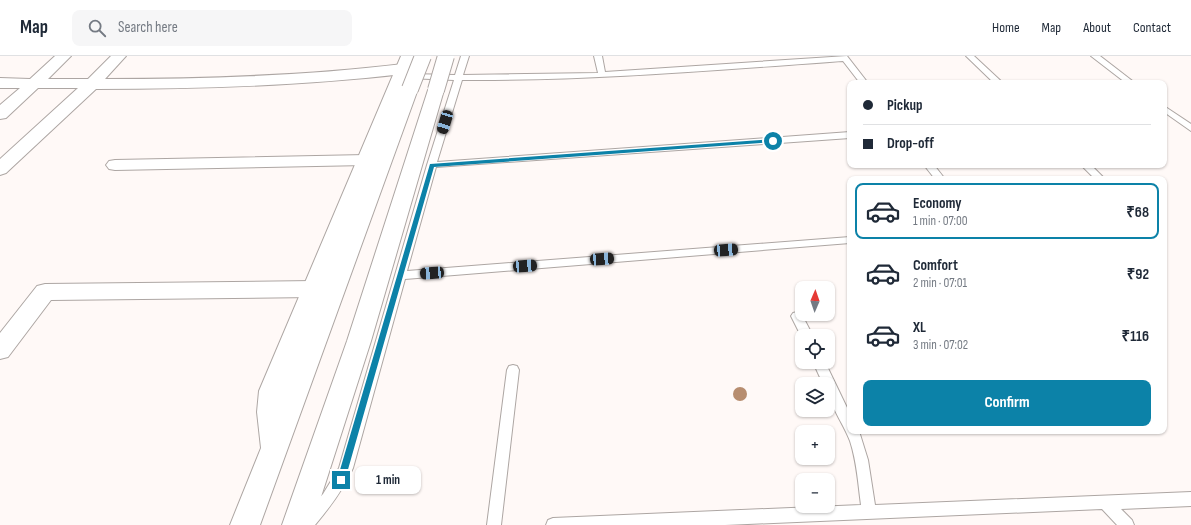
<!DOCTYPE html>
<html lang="en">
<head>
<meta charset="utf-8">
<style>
  :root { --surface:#fff; --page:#f6f6f7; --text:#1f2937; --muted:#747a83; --line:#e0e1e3; --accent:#0c82a8 }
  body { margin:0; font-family:"Sofia Sans Condensed",sans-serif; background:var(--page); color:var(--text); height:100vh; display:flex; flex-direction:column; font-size:15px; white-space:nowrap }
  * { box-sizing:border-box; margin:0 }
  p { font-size:13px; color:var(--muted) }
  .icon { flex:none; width:22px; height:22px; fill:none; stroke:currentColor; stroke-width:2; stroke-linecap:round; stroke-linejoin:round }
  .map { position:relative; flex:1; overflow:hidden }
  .details { position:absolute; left:847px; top:120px; width:320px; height:258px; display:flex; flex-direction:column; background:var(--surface); border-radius:8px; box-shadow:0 1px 3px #0004 }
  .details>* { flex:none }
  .top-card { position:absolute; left:847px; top:24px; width:320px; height:88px; border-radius:8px; box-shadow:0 1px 3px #0004; display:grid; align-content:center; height:88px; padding:0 16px; background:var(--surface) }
  .needle { width:26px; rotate:2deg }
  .tools { position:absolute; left:795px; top:225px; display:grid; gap:8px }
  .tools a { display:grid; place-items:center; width:40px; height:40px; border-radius:8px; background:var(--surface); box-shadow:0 1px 3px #0004; font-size:20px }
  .end { position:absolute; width:18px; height:18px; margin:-9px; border:5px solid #0c82a8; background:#fff; box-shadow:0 0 0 2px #fff }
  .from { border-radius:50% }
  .bubble { position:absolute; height:28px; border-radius:8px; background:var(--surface); box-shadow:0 1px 3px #0004; font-size:13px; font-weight:700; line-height:28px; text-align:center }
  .car { position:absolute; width:12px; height:24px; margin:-12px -6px; border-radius:5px; box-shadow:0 0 3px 1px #0007; background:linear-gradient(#222 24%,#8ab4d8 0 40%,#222 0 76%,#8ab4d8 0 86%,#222 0) }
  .top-card b { display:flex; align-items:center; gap:14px; height:38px; font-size:15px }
  .top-card b+b { border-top:1px solid var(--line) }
  .top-card i { width:10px; height:10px; background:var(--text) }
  ul { padding:7px 0 0; list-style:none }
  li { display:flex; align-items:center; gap:12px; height:56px; margin:0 8px 6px; padding:0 8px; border:2px solid transparent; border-radius:8px }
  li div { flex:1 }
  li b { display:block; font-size:15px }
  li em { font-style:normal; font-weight:700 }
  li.current { border-color:var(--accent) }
  li>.icon { width:36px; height:36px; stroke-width:1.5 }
  .primary-button { display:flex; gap:8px; margin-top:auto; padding:8px 16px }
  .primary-button a { flex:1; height:46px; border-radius:8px; background:var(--accent); color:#fff; font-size:16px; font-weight:700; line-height:46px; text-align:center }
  header { display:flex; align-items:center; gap:24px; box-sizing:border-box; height:56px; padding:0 20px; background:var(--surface); border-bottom:1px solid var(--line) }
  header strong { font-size:19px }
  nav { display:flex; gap:22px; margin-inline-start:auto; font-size:14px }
  .search { width:280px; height:36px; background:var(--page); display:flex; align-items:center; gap:10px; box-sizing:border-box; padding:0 14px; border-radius:8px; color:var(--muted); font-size:15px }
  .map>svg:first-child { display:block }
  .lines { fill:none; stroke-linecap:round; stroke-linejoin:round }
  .lane-casing { stroke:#ada6a3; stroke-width:2 }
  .street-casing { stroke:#ada6a3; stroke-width:2 }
  .secondary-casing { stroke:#ada6a3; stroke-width:2 }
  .lane { fill:#fff; fill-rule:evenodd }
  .street { fill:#fff; fill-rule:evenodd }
  .secondary { fill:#fff; fill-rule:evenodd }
  .secondary-bridge-casing { stroke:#ada6a3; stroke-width:18; stroke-linecap:butt }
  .secondary-bridge { stroke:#fff; stroke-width:16 }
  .tree { fill:#b78d6f }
  .route { fill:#0c82a8 }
</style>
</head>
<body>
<header>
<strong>Map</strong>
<div class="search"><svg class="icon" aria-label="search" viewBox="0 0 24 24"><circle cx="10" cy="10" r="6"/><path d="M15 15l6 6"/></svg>Search here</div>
<nav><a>Home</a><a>Map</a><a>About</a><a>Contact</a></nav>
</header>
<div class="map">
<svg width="1191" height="469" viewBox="0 0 1191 469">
  <rect width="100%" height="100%" fill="#fff9f7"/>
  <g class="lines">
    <defs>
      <path id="lane" d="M461 0H469L463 19 598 17 594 0H602L605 16 847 0 868 27H860L843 5C716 14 589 25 462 24L437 106 850 76V82L436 111 407 215 850 181V187L405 223 353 412C343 434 330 451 315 469H298L300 464 323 438 339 412 427 109 454 24 408 22 404 20 408 18 455 19Z
        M966 0H974L1003 27H994Z
        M1091 0H1100L1135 27H1126Z
        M1164 50 1191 68V75L1164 56Z
        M924 109H934L945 123H935Z
        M1081 109H1091L1105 123H1095Z
        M797 256 801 257 813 280H802V282L791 260 793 257Z
        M813 306H825L850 358V375H859L868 404 875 449 1191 436V450L1121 453 1132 464 1134 469H1117L1102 453 725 469H546L548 464 553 462 861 449C858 428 857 406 850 385 843 366 828 349 828 328H823Z
        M513 309 517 310 519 314 501 469H487L507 314 509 310Z"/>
      <path id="street" d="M55 0H71L48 23H88L111 0H126L105 23C205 23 304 20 403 8L408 10 411 13 408 16 403 18C301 30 199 33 96 33L6 117 0 119V103L78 32H38L6 62 0 63V49L20 32H0V22L30 23Z
        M366 99 372 100 375 104 372 108 366 109 115 114 109 113 106 109 109 105 115 104Z
        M314 225 322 227 325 233 322 239 314 241 51 244 8 301 0 303V277L37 230 45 228Z"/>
      <path id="secondary" d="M401 0H415L403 32 404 30 410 28 416 30 418 33 260 469H230L261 392 257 356 259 335Z
        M436 29 442 31 444 34 371 285 312 469H282L347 285 428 34 430 31Z"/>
    </defs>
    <use href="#lane" class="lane-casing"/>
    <use href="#street" class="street-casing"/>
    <use href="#secondary" class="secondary-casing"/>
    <use href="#lane" class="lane"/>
    <use href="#street" class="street"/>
    <use href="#secondary" class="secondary"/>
    <defs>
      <path id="secondary-bridge" d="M410 33 423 0
        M436 34 446 0"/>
    </defs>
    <use href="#secondary-bridge" class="secondary-bridge-casing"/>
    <use href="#secondary-bridge" class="secondary-bridge"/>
  </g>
  <circle class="tree" cx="740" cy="338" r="7"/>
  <path class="route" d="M773 83 774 84V86L434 111 345 424 341 427 338 426 337 424 430 108Z"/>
</svg>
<div class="tools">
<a><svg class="needle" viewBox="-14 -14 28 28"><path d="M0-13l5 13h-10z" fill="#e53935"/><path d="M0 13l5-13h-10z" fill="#747a83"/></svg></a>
<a><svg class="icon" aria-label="locate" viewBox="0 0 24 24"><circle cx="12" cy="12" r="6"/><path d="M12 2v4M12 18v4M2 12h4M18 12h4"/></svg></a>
<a><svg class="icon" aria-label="layers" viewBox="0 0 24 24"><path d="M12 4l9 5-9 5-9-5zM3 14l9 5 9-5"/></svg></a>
<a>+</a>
<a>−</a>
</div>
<i class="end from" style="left:773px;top:85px"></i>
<i class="end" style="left:341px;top:424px"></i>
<div class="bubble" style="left:355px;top:410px;width:66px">1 min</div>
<i class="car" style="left:445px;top:66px;rotate:197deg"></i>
<i class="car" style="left:726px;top:194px;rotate:86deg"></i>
<i class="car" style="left:602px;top:203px;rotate:86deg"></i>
<i class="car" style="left:525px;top:210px;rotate:86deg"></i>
<i class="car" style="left:432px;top:217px;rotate:266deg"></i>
<div class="top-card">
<b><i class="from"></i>Pickup</b>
<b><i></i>Drop-off</b>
</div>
<section class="details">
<ul>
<li class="current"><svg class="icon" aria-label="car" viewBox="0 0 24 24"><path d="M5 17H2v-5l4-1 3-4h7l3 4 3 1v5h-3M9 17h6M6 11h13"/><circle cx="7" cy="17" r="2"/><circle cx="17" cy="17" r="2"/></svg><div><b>Economy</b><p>1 min · 07:00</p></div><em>₹68</em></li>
<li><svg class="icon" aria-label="car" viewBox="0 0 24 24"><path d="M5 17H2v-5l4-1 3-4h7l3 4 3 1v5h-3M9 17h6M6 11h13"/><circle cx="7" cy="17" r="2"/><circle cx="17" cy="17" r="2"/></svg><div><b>Comfort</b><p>2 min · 07:01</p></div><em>₹92</em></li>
<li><svg class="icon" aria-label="car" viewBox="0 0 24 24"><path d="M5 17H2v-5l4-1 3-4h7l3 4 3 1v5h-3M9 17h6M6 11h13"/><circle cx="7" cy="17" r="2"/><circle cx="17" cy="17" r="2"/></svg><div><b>XL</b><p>3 min · 07:02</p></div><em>₹116</em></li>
</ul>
<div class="primary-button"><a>Confirm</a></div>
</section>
</div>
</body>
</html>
